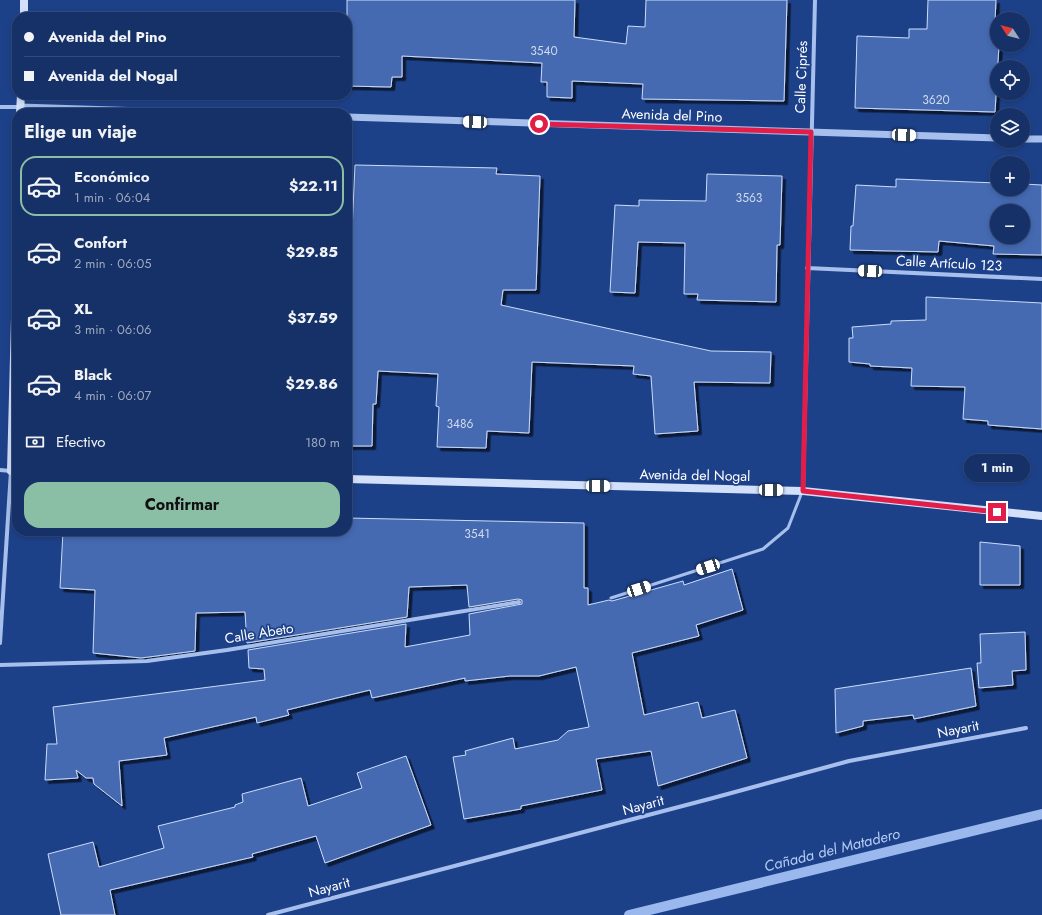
<!DOCTYPE html>
<html lang="es">
<head>
<meta charset="utf-8">
<style>
  :root { --surface:#163167; --page:#233d70; --text:#f1f3f6; --muted:#9ea9c0; --line:#354c7b; --accent:#8abfa5 }
  body { margin:0; font-family:Jost,sans-serif; background:var(--page); color:var(--text); height:100vh; display:flex; flex-direction:column; font-size:15px; white-space:nowrap }
  * { box-sizing:border-box; margin:0 }
  p { font-size:13px; color:var(--muted) }
  .icon { flex:none; width:22px; height:22px; fill:none; stroke:currentColor; stroke-width:2; stroke-linecap:round; stroke-linejoin:round }
  .map { position:relative; flex:1; overflow:hidden }
  .side { position:absolute; left:12px; top:108px; width:340px; height:428px; display:flex; flex-direction:column; background:var(--surface); border-radius:16px; box-shadow:0 2px 6px #0003,0 0 0 1px var(--line) }
  .side>* { flex:none }
  .top-card { position:absolute; left:12px; top:12px; width:340px; height:88px; border-radius:16px; box-shadow:0 2px 6px #0003,0 0 0 1px var(--line); display:grid; align-content:center; height:88px; padding:0 12px; background:var(--surface) }
  .needle { width:26px; rotate:306deg }
  .tools { position:absolute; left:990px; top:12px; display:grid; gap:8px }
  .tools a { display:grid; place-items:center; width:40px; height:40px; border-radius:50%; background:var(--surface); box-shadow:0 2px 6px #0003,0 0 0 1px var(--line); font-size:20px }
  .end { position:absolute; width:18px; height:18px; margin:-9px; border:5px solid #e11d48; background:#fff; box-shadow:0 0 0 2px #fff }
  .from { border-radius:50% }
  .bubble { position:absolute; height:28px; border-radius:14px; background:var(--surface); box-shadow:0 2px 6px #0003,0 0 0 1px var(--line); font-size:13px; font-weight:700; line-height:28px; text-align:center }
  .car { position:absolute; width:12px; height:24px; margin:-12px -6px; border-radius:5px; box-shadow:0 0 3px 1px #0007; background:linear-gradient(#fff 24%,#345 0 40%,#fff 0 76%,#345 0 86%,#fff 0) }
  .top-card b { display:flex; align-items:center; gap:14px; height:38px; font-size:15px }
  .top-card b+b { border-top:1px solid var(--line) }
  .top-card i { width:10px; height:10px; background:var(--text) }
  ul { padding:0; list-style:none }
  li { display:flex; align-items:center; gap:12px; height:60px; margin:0 8px 6px; padding:0 4px; border:2px solid transparent; border-radius:16px }
  li div { flex:1 }
  li b { display:block; font-size:15px }
  li em { font-style:normal; font-weight:700 }
  li.current { border-color:var(--accent) }
  li>.icon { width:36px; height:36px; stroke-width:1.5 }
  h2 { padding:0 12px; font-size:18px; line-height:48px }
  .pay { display:flex; align-items:center; gap:10px; height:44px; padding:0 12px; font-size:15px }
  .pay p { margin-inline-start:auto }
  .primary-button { display:flex; gap:8px; margin-top:auto; padding:8px 12px }
  .primary-button a { flex:1; height:46px; border-radius:16px; background:var(--accent); color:#111; font-size:16px; font-weight:700; line-height:46px; text-align:center }
  .map>svg:first-child { display:block }
  .lines { fill:none; stroke-linecap:round; stroke-linejoin:round }
  .stream { stroke:#9ab8ee; stroke-width:10 }
  .building { fill:#456ab2; stroke:#ccdcf9; fill-rule:evenodd; filter:url(#shadow) }
  .service { stroke:#a7bfec; stroke-width:3 }
  .minor { stroke:#a7bfec; stroke-width:4 }
  .tertiary { stroke:#a7bfec; stroke-width:7 }
  .secondary { stroke:#d3e0f9; stroke-width:8 }
  .route { stroke:#e11d48; stroke-width:5 }
  .labels { text-anchor:middle; stroke-width:3.5; stroke-linejoin:round; paint-order:stroke }
  .number-label { font-size:12px; fill:#d0daec }
  .street-label { font-size:14px; fill:#fff; stroke:#1d4189 }
  .water-label { font-size:15px; font-style:italic; fill:#b3caf3; stroke:#1d4189 }
</style>
</head>
<body>
<div class="map">
<svg width="1042" height="915" viewBox="0 0 1042 915">
  <defs>
    <filter id="shadow"><feDropShadow dx="3.5" dy="3.5" stdDeviation="0" flood-color="#0009"/></filter>
  </defs>
  <rect width="100%" height="100%" fill="#1d4189"/>
  <g class="lines">
    <path class="stream" d="M629 915 1042 814"/>
  </g>
  <path class="building" d="M347 0H575L574 37 626 44 628 26 645 27 646 0H787L784 101 642 99 643 84 572 81V98L547 97V82H541L542 63 402 56V77H392L391 87 347 86Z
    M928 0H996L994 41H997V45H999L995 112 855 108 857 36 909 38V29H927Z
    M355 165 497 168 496 174 540 176 536 290H503L501 305 711 351 771 352 770 383 694 382 698 431 655 434 651 376 633 374 634 366 532 362 529 433 487 431 486 448 437 447 439 407 436 406 438 374 378 371 376 404H373L372 446H347V231H352Z
    M707 174 782 176 780 245H777L776 302 697 300 698 294H684L685 243 638 242 635 293 610 292 615 205 639 206V200L706 201Z
    M896 179 997 183V189H1023V184L1042 185V255L993 254 994 246 939 241 938 252 850 250 851 226H853L856 185 896 187ZM997 211H1023V237H997Z
    M926 297 1042 303V429L988 425V421L963 419 965 387 911 386 912 368 870 366V364L849 362V338H853L852 327 891 324V321L926 320Z
    M347 518 584 523V588H588V605L609 600 612 601 683 581 684 585 732 569 743 610 696 625 699 636 632 653 644 715 698 702 702 718 735 710 747 758 658 786 651 751 596 759 602 790 521 806V809L464 819 453 757 466 755 465 751 513 738 515 749 558 740 568 731 589 727 576 667 539 676H510L465 681V678L372 698 370 690 287 710 289 715 257 723 256 717 164 738 167 755 119 761 122 806 94 784 93 778H86L76 770 78 778 45 780 47 744H57L53 707 265 680 264 669 249 668 248 650 406 624 405 647 470 635 469 614 522 604V600L518 599 469 607 467 585 409 587 407 617 247 643 245 612 196 613 195 651 141 658 93 653 95 590 60 588 63 531H124L199 536V531H347Z
    M980 542 1020 546V585H980Z
    M1025 632 1026 670 1012 671 1013 685 979 688 977 663H981L980 634Z
    M971 668 976 706 914 719 913 715 863 721V726L836 733 835 689Z
    M406 756 431 825 325 863 316 836 252 854 253 857 110 890 115 915H61L48 854 93 842 99 867 164 848 158 826 235 807V805L243 802 242 794 301 778 308 806 362 788 357 773Z"/>
  <g class="lines">
    <path class="service" d="M611 598 763 549 788 528 802 492"/>
    <path class="minor" d="M0 107H20
      M807 268 1042 279
      M0 470 11 471 0 643
      M803 491 815 0
      M0 665 147 661 227 650 519 602
      M268 915 713 798 849 761 1026 728"/>
    <path class="tertiary" d="M20 107 205 113
      M347 117 997 138
      M1023 139H1042"/>
    <path class="secondary" d="M24 17V0
      M20 113 21 95
      M17 241 11 471H17
      M347 479 803 491 1042 516"/>
  </g>
  <g class="lines">
    <path class="route" d="M539 124 811 132 803 491 997 512"/>
  </g>
  <g class="labels">
    <g class="number-label">
      <text x="544" y="55">3540</text>
      <text x="936" y="104">3620</text>
      <text x="749" y="202">3563</text>
      <text x="460" y="428">3486</text>
      <text x="477" y="538">3541</text>
    </g>
    <g class="street-label">
      <text transform="translate(801 77) rotate(-88)" y="5">Calle Ciprés</text>
      <text transform="translate(672 115) rotate(2)" y="5">Avenida del Pino</text>
      <text transform="translate(949 263) rotate(3)" y="5">Calle Artículo 123</text>
      <text transform="translate(695 475) rotate(1)" y="5">Avenida del Nogal</text>
      <text transform="translate(259 633) rotate(-9)" y="5">Calle Abeto</text>
      <text transform="translate(958 729) rotate(-11)" y="5">Nayarit</text>
      <text transform="translate(643 805) rotate(-15)" y="5">Nayarit</text>
      <text transform="translate(329 887) rotate(-15)" y="5">Nayarit</text>
    </g>
    <g class="water-label">
      <text transform="translate(832 850) rotate(-14)" y="5">Cañada del Matadero</text>
    </g>
  </g>
</svg>
<div class="tools">
<a><svg class="needle" viewBox="-14 -14 28 28"><path d="M0-13l5 13h-10z" fill="#e53935"/><path d="M0 13l5-13h-10z" fill="#9ea9c0"/></svg></a>
<a><svg class="icon" aria-label="locate" viewBox="0 0 24 24"><circle cx="12" cy="12" r="6"/><path d="M12 2v4M12 18v4M2 12h4M18 12h4"/></svg></a>
<a><svg class="icon" aria-label="layers" viewBox="0 0 24 24"><path d="M12 4l9 5-9 5-9-5zM3 14l9 5 9-5"/></svg></a>
<a>+</a>
<a>−</a>
</div>
<i class="end from" style="left:539px;top:124px"></i>
<i class="end" style="left:997px;top:512px"></i>
<div class="bubble" style="left:964px;top:454px;width:66px">1 min</div>
<i class="car" style="left:475px;top:122px;rotate:272deg"></i>
<i class="car" style="left:904px;top:135px;rotate:92deg"></i>
<i class="car" style="left:870px;top:271px;rotate:273deg"></i>
<i class="car" style="left:598px;top:486px;rotate:91deg"></i>
<i class="car" style="left:771px;top:490px;rotate:91deg"></i>
<i class="car" style="left:708px;top:567px;rotate:252deg"></i>
<i class="car" style="left:639px;top:589px;rotate:72deg"></i>
<div class="top-card">
<b><i class="from"></i>Avenida del Pino</b>
<b><i></i>Avenida del Nogal</b>
</div>
<section class="side">
<h2>Elige un viaje</h2>
<ul>
<li class="current"><svg class="icon" aria-label="car" viewBox="0 0 24 24"><path d="M5 17H2v-5l4-1 3-4h7l3 4 3 1v5h-3M9 17h6M6 11h13"/><circle cx="7" cy="17" r="2"/><circle cx="17" cy="17" r="2"/></svg><div><b>Económico</b><p>1 min · 06:04</p></div><em>$22.11</em></li>
<li><svg class="icon" aria-label="car" viewBox="0 0 24 24"><path d="M5 17H2v-5l4-1 3-4h7l3 4 3 1v5h-3M9 17h6M6 11h13"/><circle cx="7" cy="17" r="2"/><circle cx="17" cy="17" r="2"/></svg><div><b>Confort</b><p>2 min · 06:05</p></div><em>$29.85</em></li>
<li><svg class="icon" aria-label="car" viewBox="0 0 24 24"><path d="M5 17H2v-5l4-1 3-4h7l3 4 3 1v5h-3M9 17h6M6 11h13"/><circle cx="7" cy="17" r="2"/><circle cx="17" cy="17" r="2"/></svg><div><b>XL</b><p>3 min · 06:06</p></div><em>$37.59</em></li>
<li><svg class="icon" aria-label="car" viewBox="0 0 24 24"><path d="M5 17H2v-5l4-1 3-4h7l3 4 3 1v5h-3M9 17h6M6 11h13"/><circle cx="7" cy="17" r="2"/><circle cx="17" cy="17" r="2"/></svg><div><b>Black</b><p>4 min · 06:07</p></div><em>$29.86</em></li>
</ul>
<div class="pay"><svg class="icon" aria-label="cash" viewBox="0 0 24 24"><path d="M3 7h18v10H3z"/><circle cx="12" cy="12" r="2"/></svg>Efectivo<p>180 m</p></div>
<div class="primary-button"><a>Confirmar</a></div>
</section>
</div>
</body>
</html>
